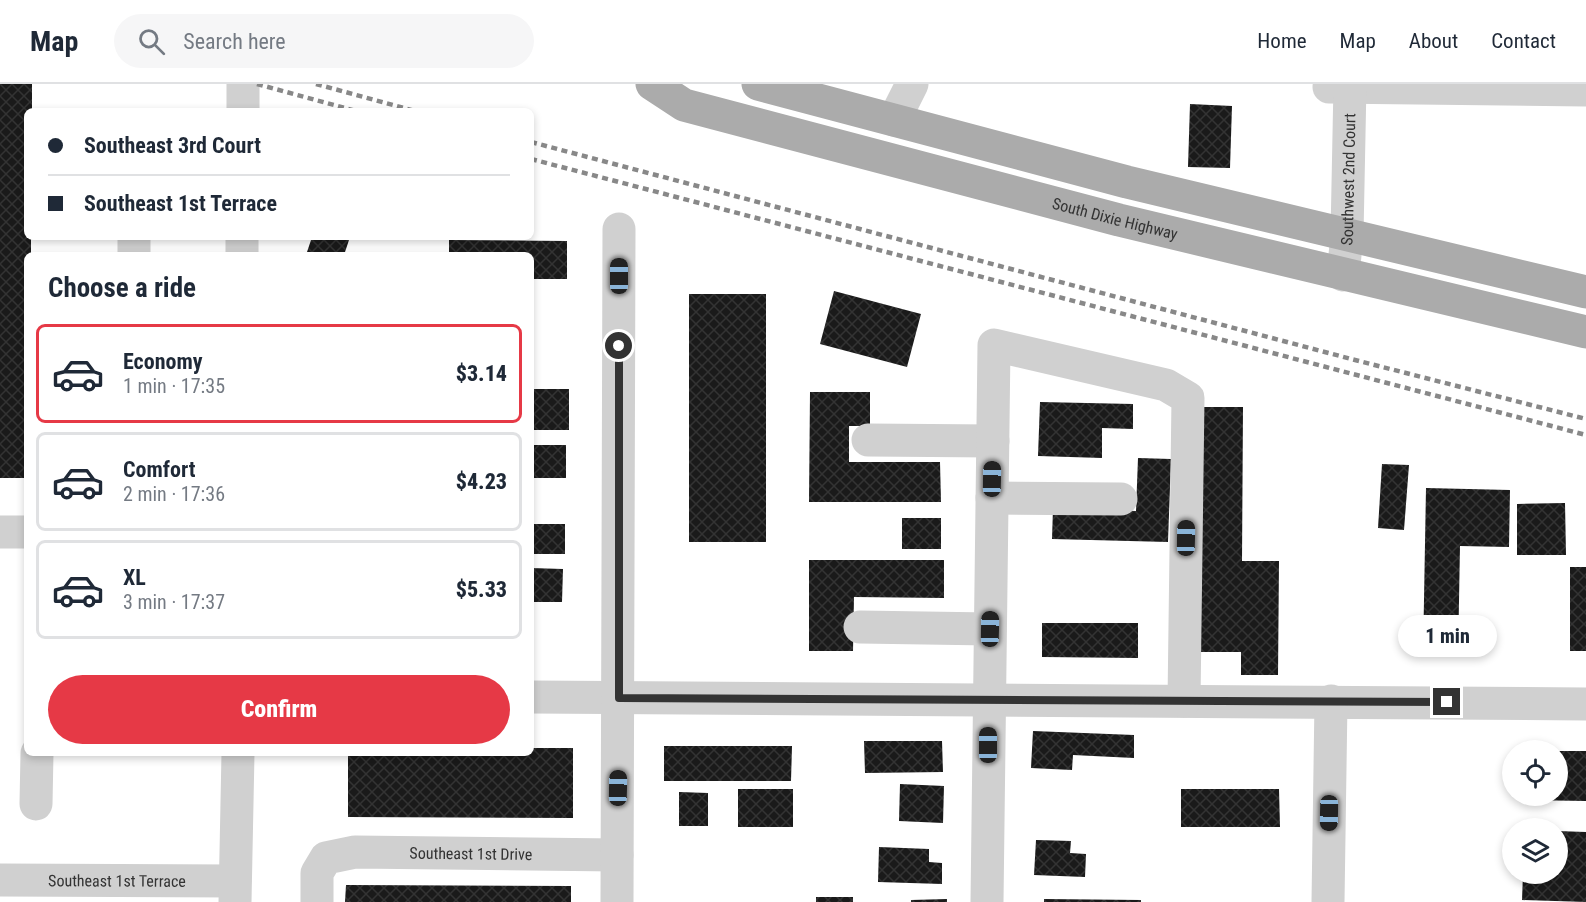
<!DOCTYPE html>
<html lang="en">
<head>
<meta charset="utf-8">
<style>
  :root { --surface:#fff; --page:#f6f6f7; --text:#1f2937; --muted:#747a83; --line:#e0e1e3; --accent:#e63946 }
  body { margin:0; font-family:"Roboto Condensed",sans-serif; background:var(--page); color:var(--text); height:100vh; display:flex; flex-direction:column; font-size:22px; white-space:nowrap }
  * { box-sizing:border-box; margin:0 }
  p { font-size:20px; color:var(--muted) }
  .icon { flex:none; width:33px; height:33px; fill:none; stroke:currentColor; stroke-width:2; stroke-linecap:round; stroke-linejoin:round }
  .map { position:relative; flex:1; overflow:hidden }
  .side { position:absolute; left:24px; top:168px; width:510px; height:504px; display:flex; flex-direction:column; background:var(--surface); border-radius:9px; box-shadow:0 3px 9px #0003 }
  .side>* { flex:none }
  .hud { position:absolute; left:24px; top:24px; width:510px; height:132px; border-radius:9px; box-shadow:0 3px 9px #0003; display:grid; align-content:center; height:132px; padding:0 24px; background:var(--surface) }
  .fabs { position:absolute; left:1502px; top:656px; display:grid; gap:12px }
  .fabs a { display:grid; place-items:center; width:66px; height:66px; border-radius:50%; background:var(--surface); box-shadow:0 3px 9px #0003; font-size:30px }
  .end { position:absolute; width:27px; height:27px; margin:-14px; border:8px solid #333; background:#fff; box-shadow:0 0 0 3px #fff }
  .from { border-radius:50% }
  .bubble { position:absolute; height:42px; border-radius:21px; background:var(--surface); box-shadow:0 3px 9px #0003; font-size:20px; font-weight:800; line-height:42px; text-align:center }
  .car { position:absolute; width:18px; height:36px; margin:-18px -9px; border-radius:8px; box-shadow:0 0 4px 2px #0007; background:linear-gradient(#222 24%,#8ab4d8 0 40%,#222 0 76%,#8ab4d8 0 86%,#222 0) }
  .hud b { display:flex; align-items:center; gap:21px; height:57px; font-size:22px }
  .hud b+b { border-top:2px solid var(--line) }
  .hud i { width:15px; height:15px; background:var(--text) }
  ul { padding:0; list-style:none }
  li { display:flex; align-items:center; gap:18px; height:99px; margin:0 12px 9px; padding:0 12px; border:3px solid var(--line); border-radius:9px }
  li div { flex:1 }
  li b { display:block; font-size:22px }
  li em { font-style:normal; font-weight:800 }
  li.on { border-color:var(--accent) }
  li>.icon { width:54px; height:54px; stroke-width:1.5 }
  h2 { padding:0 24px; font-size:27px; line-height:72px }
  .cta { display:flex; gap:12px; margin-top:auto; padding:12px 24px }
  .cta a { flex:1; height:69px; border-radius:36px; background:var(--accent); color:#fff; font-size:24px; font-weight:800; line-height:69px; text-align:center }
  header { display:flex; align-items:center; gap:36px; box-sizing:border-box; height:84px; padding:0 30px; background:var(--surface); border-bottom:2px solid var(--line) }
  header strong { font-size:28px }
  nav { display:flex; gap:33px; margin-inline-start:auto; font-size:21px }
  .search { width:420px; height:54px; background:var(--page); display:flex; align-items:center; gap:15px; box-sizing:border-box; padding:0 21px; border-radius:33px; color:var(--muted); font-size:22px }
  .map>svg:first-child { display:block }
  .building { fill:url(#building-cross-hatch) }
  .lines { fill:none; stroke-linecap:round; stroke-linejoin:round }
  .minor { stroke:#d0d0d0; stroke-width:33 }
  .major { stroke:#ababab; stroke-width:33 }
  .rail { stroke:#888; stroke-width:4.5; stroke-dasharray:6 4.5; stroke-linecap:butt }
  .route { stroke:#333; stroke-width:8 }
  .labels { text-anchor:middle; stroke-width:6; stroke-linejoin:round; paint-order:stroke }
  .street-label { font-size:16px; fill:#333; stroke:#fff }
</style>
</head>
<body>
<header>
<strong>Map</strong>
<div class="search"><svg class="icon" aria-label="search" viewBox="0 0 24 24"><circle cx="10" cy="10" r="6"/><path d="M15 15l6 6"/></svg>Search here</div>
<nav><a>Home</a><a>Map</a><a>About</a><a>Contact</a></nav>
</header>
<div class="map">
<svg width="1586" height="818" viewBox="0 0 1586 818">
  <defs>
    <pattern id="building-cross-hatch" width="8" height="8" patternUnits="userSpaceOnUse" patternTransform="scale(1.5)"><rect width="8" height="8" fill="#1a1a1a"/><path d="M0 0l8 8M0 8l8-8" fill="none" stroke="#333"/></pattern>
  </defs>
  <rect width="100%" height="100%" fill="#fff"/>
  <path class="building" d="M0 0H32V27H27V153H31V171H27V394H0Z
    M1190 20 1232 22 1230 84 1188 83Z
    M312 153H350L344 171 333 169 332 171H306Z
    M449 156 567 157V195H531V171H449Z
    M834 207 921 230 907 283 820 260Z
    M689 210H766V458H689Z
    M531 305H569V346H531Z
    M810 308H870V342H849V378H940L941 418H809Z
    M1040 318 1133 320V345L1102 344V374L1038 372Z
    M1200 323H1243L1242 477H1279L1278 591H1241V568H1199Z
    M531 361H566V394H531Z
    M1138 374 1171 375 1168 458 1052 455 1053 424 1136 427Z
    M1382 380 1409 381 1404 446 1378 444Z
    M1426 404 1510 406 1509 463 1460 462 1458 572 1423 571Z
    M1565 419 1566 471H1517V420Z
    M902 434H941V465H902Z
    M531 440H565V470H531Z
    M809 476H944V514L854 513 853 567H809Z
    M1570 483H1586V567H1570Z
    M531 484 563 485 562 518H531Z
    M1042 539H1138V574L1042 573Z
    M1033 647 1134 651V674L1073 671 1072 686 1031 684Z
    M864 657H942L943 688 865 689Z
    M664 662H792L791 697H664Z
    M531 664H573V734L348 733V669H531Z
    M1557 667H1586V717L1519 716V711H1557Z
    M900 700 944 702 943 739 899 737Z
    M738 705H793V743H738Z
    M1181 705H1279L1280 743H1181Z
    M679 708 708 709V742H679Z
    M1557 747 1586 748V818L1522 816 1523 789H1557Z
    M1036 756 1071 757 1070 769 1086 770 1085 793 1034 791Z
    M879 763 929 765V778L942 779V800L878 798Z
    M346 801 571 802V818H345Z
    M816 813H853V818H816Z
    M947 815V818H911V816Z
    M1044 815 1141 816V818H1044Z"/>
  <g class="lines">
    <g class="minor">
      <path d="M1329 3 1586 6"/>
      <path d="M243 27V0"/>
      <path d="M894 36 912 0"/>
      <path d="M134 171V153"/>
      <path d="M242 171V153"/>
      <path id="s1" d="M1343 191 1347 151 1350 0"/>
      <path d="M868 356 993 357"/>
      <path d="M992 414 1121 415"/>
      <path d="M0 448H27"/>
      <path d="M860 543 990 545"/>
      <path d="M531 613 1586 620"/>
      <path d="M36 720 37 669"/>
      <path id="s2" d="M0 796 235 797"/>
      <path d="M235 818 238 669"/>
      <path id="s3" d="M317 818V789L326 774 355 768 617 771"/>
      <path d="M617 818 619 145"/>
      <path d="M987 818 994 261 1166 301 1188 314 1184 617"/>
      <path d="M1328 818 1331 617"/>
    </g>
    <g class="major">
      <path id="s4" d="M652 0 684 21 1119 136 1586 248"/>
      <path d="M758 0 1127 98 1586 208"/>
    </g>
    <path class="rail" d="M257 0 356 27
      M316 0 415 27
      M531 58 1355 276 1586 335
      M531 75 1586 351"/>
  </g>
  <g class="lines">
    <path class="route" d="M619 262V614L1447 618"/>
  </g>
  <g class="labels">
    <g class="street-label">
      <text dy="6" stroke="none"><textPath href="#s1" startOffset="96">Southwest 2nd Court</textPath></text>
      <text dy="6" stroke="none"><textPath href="#s4" startOffset="484">South Dixie Highway</textPath></text>
      <text dy="6" stroke="none"><textPath href="#s3" startOffset="192">Southeast 1st Drive</textPath></text>
      <text dy="6" stroke="none"><textPath href="#s2" startOffset="117">Southeast 1st Terrace</textPath></text>
    </g>
  </g>
</svg>
<div class="fabs">
<a><svg class="icon" aria-label="locate" viewBox="0 0 24 24"><circle cx="12" cy="12" r="6"/><path d="M12 2v4M12 18v4M2 12h4M18 12h4"/></svg></a>
<a><svg class="icon" aria-label="layers" viewBox="0 0 24 24"><path d="M12 4l9 5-9 5-9-5zM3 14l9 5 9-5"/></svg></a>
</div>
<i class="end from" style="left:619px;top:262px"></i>
<i class="end" style="left:1447px;top:618px"></i>
<div class="bubble" style="left:1398px;top:531px;width:99px">1 min</div>
<i class="car" style="left:619px;top:192px;rotate:0deg"></i>
<i class="car" style="left:992px;top:395px;rotate:1deg"></i>
<i class="car" style="left:1186px;top:454px;rotate:1deg"></i>
<i class="car" style="left:990px;top:545px;rotate:1deg"></i>
<i class="car" style="left:988px;top:661px;rotate:0deg"></i>
<i class="car" style="left:618px;top:704px;rotate:1deg"></i>
<i class="car" style="left:1329px;top:729px;rotate:181deg"></i>
<div class="hud">
<b><i class="from"></i>Southeast 3rd Court</b>
<b><i></i>Southeast 1st Terrace</b>
</div>
<section class="side">
<h2>Choose a ride</h2>
<ul>
<li class="on"><svg class="icon" aria-label="car" viewBox="0 0 24 24"><path d="M5 17H2v-5l4-1 3-4h7l3 4 3 1v5h-3M9 17h6M6 11h13"/><circle cx="7" cy="17" r="2"/><circle cx="17" cy="17" r="2"/></svg><div><b>Economy</b><p>1 min · 17:35</p></div><em>$3.14</em></li>
<li><svg class="icon" aria-label="car" viewBox="0 0 24 24"><path d="M5 17H2v-5l4-1 3-4h7l3 4 3 1v5h-3M9 17h6M6 11h13"/><circle cx="7" cy="17" r="2"/><circle cx="17" cy="17" r="2"/></svg><div><b>Comfort</b><p>2 min · 17:36</p></div><em>$4.23</em></li>
<li><svg class="icon" aria-label="car" viewBox="0 0 24 24"><path d="M5 17H2v-5l4-1 3-4h7l3 4 3 1v5h-3M9 17h6M6 11h13"/><circle cx="7" cy="17" r="2"/><circle cx="17" cy="17" r="2"/></svg><div><b>XL</b><p>3 min · 17:37</p></div><em>$5.33</em></li>
</ul>
<div class="cta"><a>Confirm</a></div>
</section>
</div>
</body>
</html>
